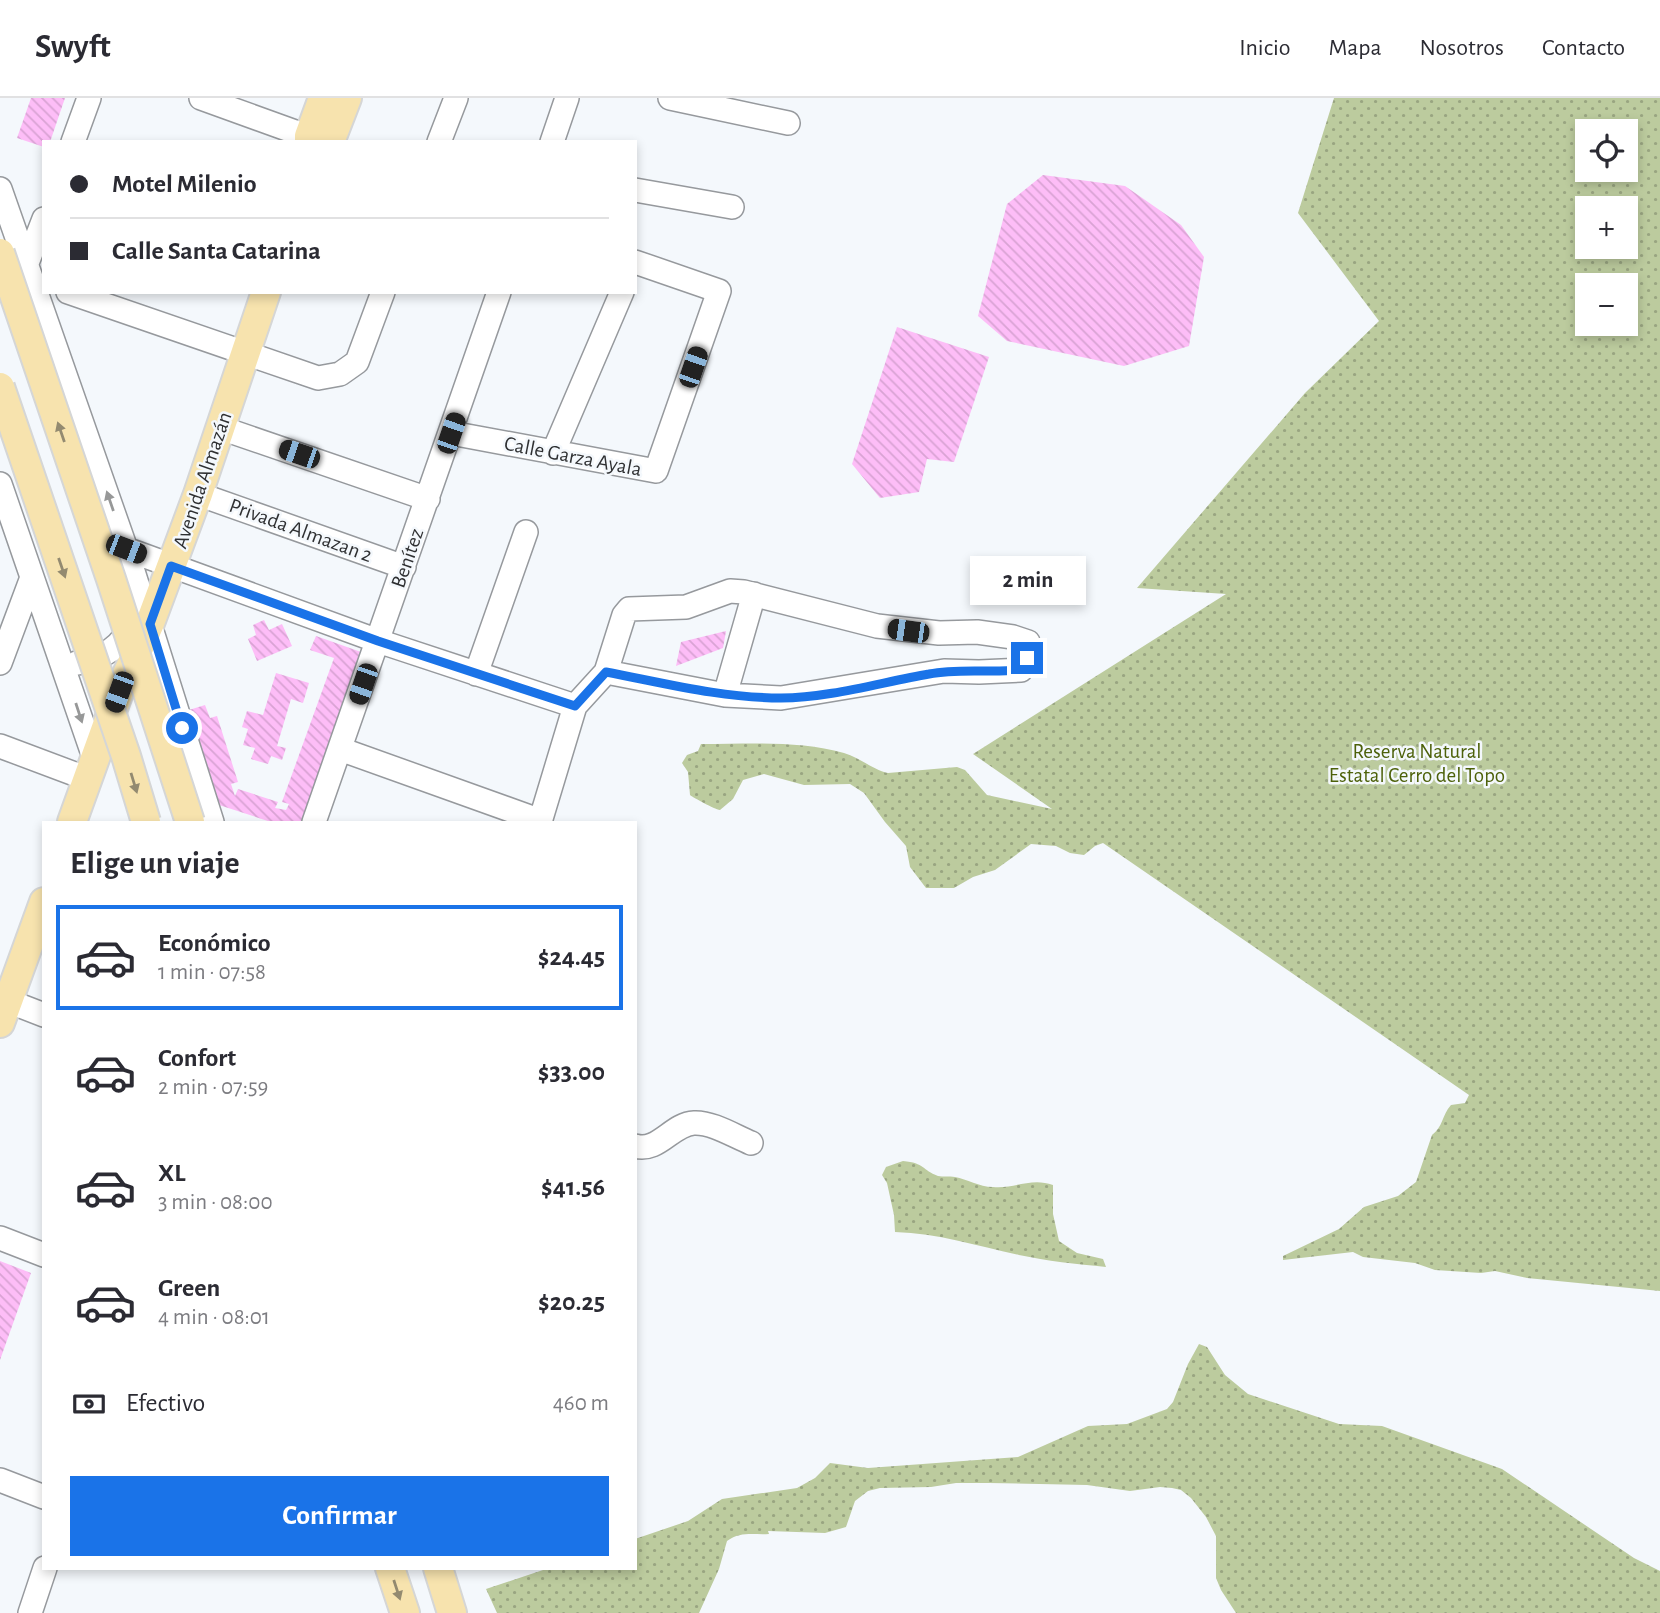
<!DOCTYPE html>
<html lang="es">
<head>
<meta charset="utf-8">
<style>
  :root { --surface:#fff; --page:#f7f7f7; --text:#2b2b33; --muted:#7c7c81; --line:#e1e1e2; --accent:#1a73e8 }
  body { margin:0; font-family:"Alegreya Sans",sans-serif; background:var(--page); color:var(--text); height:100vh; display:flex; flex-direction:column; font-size:26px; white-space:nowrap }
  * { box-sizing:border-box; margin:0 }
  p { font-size:23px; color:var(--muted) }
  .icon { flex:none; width:38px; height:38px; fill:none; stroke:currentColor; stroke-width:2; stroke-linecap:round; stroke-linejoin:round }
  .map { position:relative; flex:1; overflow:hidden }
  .details { position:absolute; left:42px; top:723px; width:595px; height:749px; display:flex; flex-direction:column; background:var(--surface); border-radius:0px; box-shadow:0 4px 10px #0003 }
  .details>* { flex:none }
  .guide { position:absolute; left:42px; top:42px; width:595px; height:154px; border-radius:0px; box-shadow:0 4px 10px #0003; display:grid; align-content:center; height:154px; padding:0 28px; background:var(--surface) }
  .tools { position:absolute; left:1575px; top:21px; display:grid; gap:14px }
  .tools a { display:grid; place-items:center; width:63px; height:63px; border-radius:0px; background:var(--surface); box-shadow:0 4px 10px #0003; font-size:35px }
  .end { position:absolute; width:32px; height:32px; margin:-16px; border:9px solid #1a73e8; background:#fff; box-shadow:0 0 0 4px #fff }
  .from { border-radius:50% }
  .bubble { position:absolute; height:49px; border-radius:0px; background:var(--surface); box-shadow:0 4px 10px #0003; font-size:23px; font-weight:700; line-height:49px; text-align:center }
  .car { position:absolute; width:21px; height:42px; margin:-21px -10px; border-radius:9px; box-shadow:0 0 5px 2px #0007; background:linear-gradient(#222 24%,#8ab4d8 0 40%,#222 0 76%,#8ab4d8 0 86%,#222 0) }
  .guide b { display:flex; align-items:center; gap:24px; height:66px; font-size:26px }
  .guide b+b { border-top:2px solid var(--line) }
  .guide i { width:18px; height:18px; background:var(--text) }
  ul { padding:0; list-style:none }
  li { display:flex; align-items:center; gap:21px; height:105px; margin:0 14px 10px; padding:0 14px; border:4px solid transparent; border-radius:0px }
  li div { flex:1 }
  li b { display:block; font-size:26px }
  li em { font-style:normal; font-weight:700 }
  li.current { border-color:var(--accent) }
  li>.icon { width:63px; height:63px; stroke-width:1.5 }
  h2 { padding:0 28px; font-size:32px; line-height:84px }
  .pay { display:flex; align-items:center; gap:18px; height:77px; padding:0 28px; font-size:26px }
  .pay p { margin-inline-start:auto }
  .action { display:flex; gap:14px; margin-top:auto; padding:14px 28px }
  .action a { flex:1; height:80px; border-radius:0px; background:var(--accent); color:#fff; font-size:28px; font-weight:700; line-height:80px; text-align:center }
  header { display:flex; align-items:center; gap:42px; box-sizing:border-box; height:98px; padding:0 35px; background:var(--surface); border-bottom:2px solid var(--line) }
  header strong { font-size:33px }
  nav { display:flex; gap:38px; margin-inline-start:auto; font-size:24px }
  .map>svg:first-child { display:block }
  .grass { fill:url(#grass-dots); fill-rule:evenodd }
  .building { fill:url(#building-back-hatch) }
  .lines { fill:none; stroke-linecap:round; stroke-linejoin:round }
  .minor-casing { stroke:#96999d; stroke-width:26 }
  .major-casing { stroke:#d5d6d6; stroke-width:32 }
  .minor { stroke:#fff; stroke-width:23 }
  .major { stroke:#f7e3ae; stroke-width:28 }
  .major-bridge-casing { stroke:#d5d6d6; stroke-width:32; stroke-linecap:butt }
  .major-bridge { stroke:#f7e3ae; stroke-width:28 }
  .oneway { fill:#938a70 }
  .oneway2 { fill:#979898 }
  .route { stroke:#1a73e8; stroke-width:9 }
  .labels { text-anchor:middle; stroke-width:5; stroke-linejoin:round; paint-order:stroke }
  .street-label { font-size:21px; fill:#2f3032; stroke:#f4f8fc }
  .park-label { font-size:21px; fill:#4d610a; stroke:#f4f8fc }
</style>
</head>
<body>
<header>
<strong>Swyft</strong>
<nav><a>Inicio</a><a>Mapa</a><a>Nosotros</a><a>Contacto</a></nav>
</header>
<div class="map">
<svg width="1660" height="1515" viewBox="0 0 1660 1515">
  <defs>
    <pattern id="grass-dots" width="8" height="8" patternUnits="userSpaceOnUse" patternTransform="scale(1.75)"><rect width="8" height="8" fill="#bccb9e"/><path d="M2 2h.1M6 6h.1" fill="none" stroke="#99a581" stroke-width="1.8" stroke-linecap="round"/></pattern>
    <pattern id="building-back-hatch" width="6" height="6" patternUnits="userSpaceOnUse" patternTransform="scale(1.75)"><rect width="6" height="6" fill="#fdbdf7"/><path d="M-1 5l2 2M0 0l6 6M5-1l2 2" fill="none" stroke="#d9a3d4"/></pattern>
  </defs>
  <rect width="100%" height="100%" fill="#f4f8fc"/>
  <path class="grass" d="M1334 0H1660V1193L1527 1180 1495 1173 1481 1175 1435 1172 1415 1165 1363 1159 1353 1154 1283 1162V1158L1339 1131 1364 1109 1398 1098 1416 1084 1432 1037C1443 1029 1442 1017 1451 1007L1465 1005 1469 997 1103 745 1095 748 1084 757 1070 755 1056 748 1031 746 995 772 973 779 954 790H926L910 769 906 748 885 724 864 695 850 686 804 687 764 676 743 682 733 701 720 712C714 711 694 700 690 697L688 674 682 665 687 657 698 653 701 646C748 646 799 642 844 655 861 660 873 672 888 675L957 669 965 672 987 697 1052 711 973 656 1226 496 1137 490 1305 295 1379 223 1298 115ZM1587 33H1626V72H1587ZM1626 110V149H1587V110ZM1587 187H1626V226H1587Z
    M903 1063C925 1065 922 1072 938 1078 943 1079 949 1078 955 1079 967 1081 979 1089 993 1089 1015 1091 1031 1079 1053 1087V1116L1059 1143 1077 1155 1103 1161 1106 1169C1076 1166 1047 1163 1019 1157 977 1148 938 1135 895 1134L894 1117 887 1085 882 1077 886 1069Z
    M1199 1246 1207 1249 1225 1277 1248 1296 1339 1326 1382 1328 1502 1371 1634 1460 1660 1473V1515H1236L1221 1492 1216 1480V1438L1206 1419 1191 1400 1181 1392 1172 1390 1160 1389 1130 1393 1087 1387 989 1385H956L931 1389 880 1390 868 1393 855 1403 846 1429 825 1435 768 1433 769 1436C753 1437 741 1433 727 1443L719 1471 699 1515H497L486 1491 549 1470H635V1441L688 1423 722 1401 797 1390 815 1380 830 1365 868 1370 1018 1359 1088 1328 1127 1326 1167 1311 1173 1304 1188 1266Z"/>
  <path class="building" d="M31 0H65L50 44H44V49L17 40Z
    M1043 77 1125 88 1181 127 1204 159 1189 248 1124 268 1007 243 978 218 1007 106Z
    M897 229 989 259 954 364 927 361 919 394 880 400 852 366Z
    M264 522 269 532 282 526 292 548 257 563 248 541 256 537 253 527Z
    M726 533 723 550 676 568 681 544Z
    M316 538 361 554 301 724H271L219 707 189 612 205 607 210 620 217 618 238 684 231 686 235 698 238 691 278 704 275 710 286 712 289 706 282 704 334 560 310 552Z
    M276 575 309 585 303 605 291 601 277 648 286 650 282 662 271 658 268 666 251 661 255 650 243 647 248 631 242 629 247 613 263 617Z
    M0 1163 31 1175 0 1262Z"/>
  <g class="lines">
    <defs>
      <path id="minor" d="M201 0 323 44
        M670 0 788 25
        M73 44 89 0
        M439 44 456 0
        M552 44 567 0
        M0 91 126 451 212 724
        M635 92 732 109
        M27 165 44 121
        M68 194 318 280 340 276 357 264 383 194
        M221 330 428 401
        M451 335 656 373 719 193 635 164
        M553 355 622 194
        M0 386 95 662
        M198 396 404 469
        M126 451 378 543 575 608
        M0 565 31 482
        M77 565C102 562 124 547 133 523
        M476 576 526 434
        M725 597 754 496
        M0 648 88 681
        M340 651 541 723
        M314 724 499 194
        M540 724 575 608 606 574 624 517 629 511 686 509 730 493 744 494 877 528 939 535 977 534 1013 539 1028 544C1030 554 1026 563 1021 572L979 574 944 573 781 600 725 597 606 574
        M0 900 44 917
        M635 1048C658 1055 672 1026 694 1025 712 1024 734 1038 751 1045
        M0 1140 44 1157
        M0 1382 44 1399
        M30 1515 45 1470"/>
      <path id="major" d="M309 44V38L323 0
        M330 44 347 0
        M72 724 119 594 150 525 198 396 266 194
        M0 925 44 804
        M390 1470 405 1515
        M438 1470 452 1515"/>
    </defs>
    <use href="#minor" class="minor-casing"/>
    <use href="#major" class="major-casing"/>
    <use href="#minor" class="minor"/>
    <use href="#major" class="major"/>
    <defs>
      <path id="major-bridge" d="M0 155 111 481 190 724
        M0 289 126 658 146 724"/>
    </defs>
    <use href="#major-bridge" class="major-bridge-casing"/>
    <use href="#major-bridge" class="major-bridge"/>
  </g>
  <defs><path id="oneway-solid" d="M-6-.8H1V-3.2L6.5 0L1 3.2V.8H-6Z" transform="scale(1.75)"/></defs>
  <g class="oneway">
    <use href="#oneway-solid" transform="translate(61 334) rotate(-109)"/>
    <use href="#oneway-solid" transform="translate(62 470) rotate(71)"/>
    <use href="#oneway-solid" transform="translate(134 685) rotate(73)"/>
    <use href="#oneway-solid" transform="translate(397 1492) rotate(72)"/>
  </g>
  <g class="oneway2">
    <use href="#oneway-solid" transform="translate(110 403) rotate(-109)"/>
    <use href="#oneway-solid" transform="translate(79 615) rotate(72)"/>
  </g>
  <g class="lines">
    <path class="route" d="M182 630 150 526 171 468 378 543 575 608 606 574C664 585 722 600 781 600 829 600 882 584 929 576 959 570 990 575 1021 572L1027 560"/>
  </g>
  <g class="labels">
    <g class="street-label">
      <text transform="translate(573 358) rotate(11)" y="7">Calle Garza Ayala</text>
      <text transform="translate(202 382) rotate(-71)" y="7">Avenida Almazán</text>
      <text transform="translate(301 432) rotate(20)" y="7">Privada Almazan 2</text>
      <text transform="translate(407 460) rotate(-71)" y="7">Benítez</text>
    </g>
    <g class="park-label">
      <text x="1417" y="660">Reserva Natural<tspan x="1417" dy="24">Estatal Cerro del Topo</tspan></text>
    </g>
  </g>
</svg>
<div class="tools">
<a><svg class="icon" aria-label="locate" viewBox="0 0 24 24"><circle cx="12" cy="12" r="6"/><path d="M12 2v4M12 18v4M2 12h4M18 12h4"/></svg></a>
<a>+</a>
<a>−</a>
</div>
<i class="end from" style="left:182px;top:630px"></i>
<i class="end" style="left:1027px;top:560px"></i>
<div class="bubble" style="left:970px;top:458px;width:116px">2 min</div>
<i class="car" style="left:693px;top:269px;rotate:19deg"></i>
<i class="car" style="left:451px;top:335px;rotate:19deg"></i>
<i class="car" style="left:299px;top:356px;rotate:289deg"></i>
<i class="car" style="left:126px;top:451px;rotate:111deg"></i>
<i class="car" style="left:908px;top:533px;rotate:278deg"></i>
<i class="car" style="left:363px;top:586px;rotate:199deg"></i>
<i class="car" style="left:119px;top:594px;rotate:200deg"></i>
<div class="guide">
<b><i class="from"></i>Motel Milenio</b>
<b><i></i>Calle Santa Catarina</b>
</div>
<section class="details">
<h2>Elige un viaje</h2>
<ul>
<li class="current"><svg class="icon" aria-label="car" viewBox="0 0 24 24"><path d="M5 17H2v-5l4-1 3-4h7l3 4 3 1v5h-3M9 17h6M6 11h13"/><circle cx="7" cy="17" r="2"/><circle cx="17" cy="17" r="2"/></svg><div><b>Económico</b><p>1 min · 07:58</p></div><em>$24.45</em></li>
<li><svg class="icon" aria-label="car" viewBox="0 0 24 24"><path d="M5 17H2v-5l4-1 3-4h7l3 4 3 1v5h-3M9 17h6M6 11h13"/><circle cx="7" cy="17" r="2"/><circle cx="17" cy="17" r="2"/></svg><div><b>Confort</b><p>2 min · 07:59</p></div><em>$33.00</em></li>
<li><svg class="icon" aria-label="car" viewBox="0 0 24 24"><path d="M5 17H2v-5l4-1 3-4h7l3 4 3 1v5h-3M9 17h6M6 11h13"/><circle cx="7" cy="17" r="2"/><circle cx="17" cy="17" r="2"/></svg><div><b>XL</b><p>3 min · 08:00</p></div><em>$41.56</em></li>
<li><svg class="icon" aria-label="car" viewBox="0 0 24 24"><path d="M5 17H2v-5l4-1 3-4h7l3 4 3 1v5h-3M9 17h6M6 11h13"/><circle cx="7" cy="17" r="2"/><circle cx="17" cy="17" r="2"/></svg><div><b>Green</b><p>4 min · 08:01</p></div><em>$20.25</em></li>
</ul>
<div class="pay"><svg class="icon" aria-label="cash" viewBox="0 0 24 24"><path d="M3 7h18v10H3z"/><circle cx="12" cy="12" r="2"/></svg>Efectivo<p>460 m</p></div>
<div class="action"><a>Confirmar</a></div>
</section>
</div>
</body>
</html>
